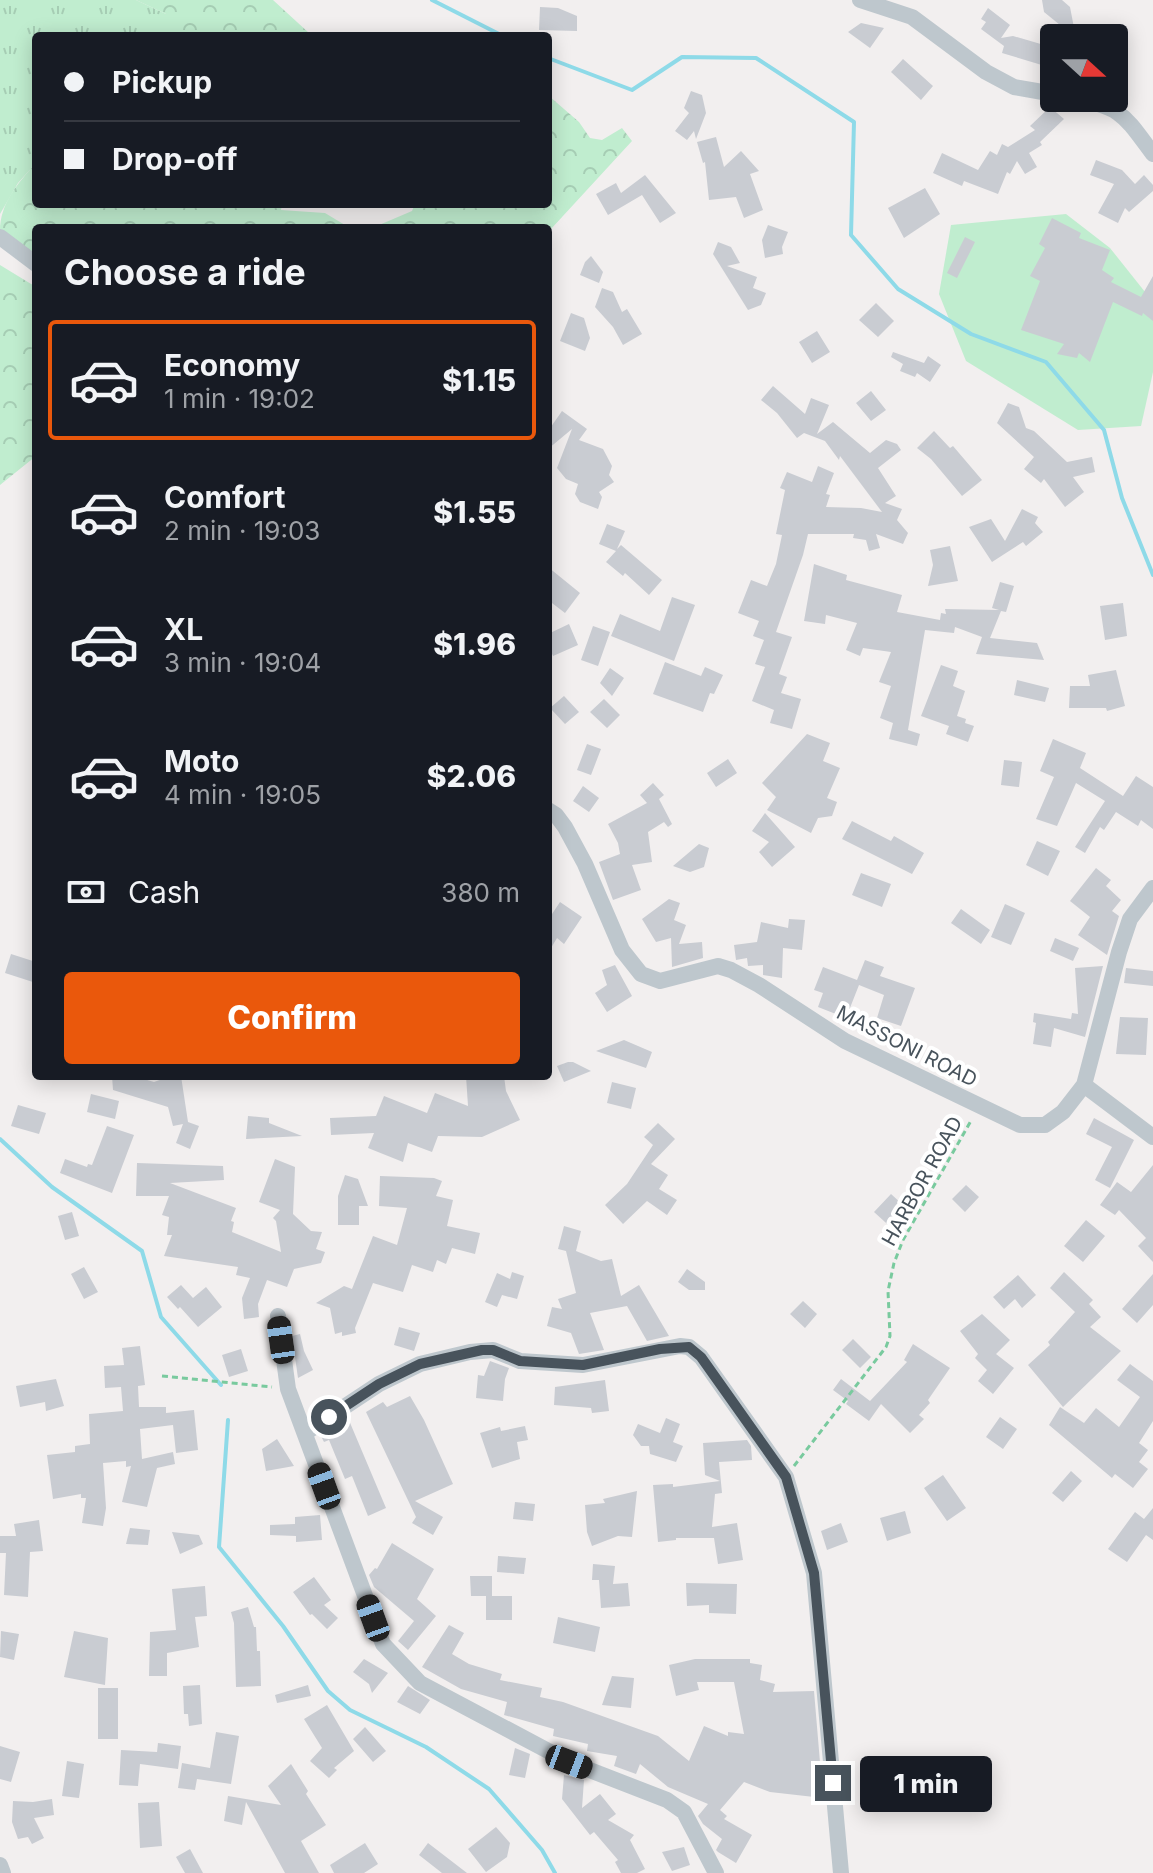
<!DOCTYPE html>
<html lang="en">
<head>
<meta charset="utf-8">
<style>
  :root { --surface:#171b24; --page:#242831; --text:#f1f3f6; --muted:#9ea1a6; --line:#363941; --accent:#ea580c }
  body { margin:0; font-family:Inter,sans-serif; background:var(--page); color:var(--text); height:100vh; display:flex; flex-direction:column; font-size:30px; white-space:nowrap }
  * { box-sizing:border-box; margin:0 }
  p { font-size:26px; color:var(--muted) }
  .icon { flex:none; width:44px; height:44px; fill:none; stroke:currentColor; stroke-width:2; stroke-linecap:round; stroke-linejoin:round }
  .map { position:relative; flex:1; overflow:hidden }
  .details { position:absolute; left:32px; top:224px; width:520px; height:856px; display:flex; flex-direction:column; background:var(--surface); border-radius:8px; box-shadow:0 4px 20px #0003 }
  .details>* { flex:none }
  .banner { position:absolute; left:32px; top:32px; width:520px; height:176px; border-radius:8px; box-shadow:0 4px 20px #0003; display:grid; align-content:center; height:176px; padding:0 32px; background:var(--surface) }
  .needle { width:52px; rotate:111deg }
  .tools { position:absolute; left:1040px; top:24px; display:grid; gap:16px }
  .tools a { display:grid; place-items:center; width:88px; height:88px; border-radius:8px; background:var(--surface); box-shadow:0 4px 20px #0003; font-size:40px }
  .end { position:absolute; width:36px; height:36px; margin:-18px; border:10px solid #48535c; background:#fff; box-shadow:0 0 0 4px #fff }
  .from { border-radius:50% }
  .bubble { position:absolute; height:56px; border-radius:8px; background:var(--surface); box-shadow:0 4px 20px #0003; font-size:26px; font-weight:800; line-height:56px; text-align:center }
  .car { position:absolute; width:24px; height:48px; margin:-24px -12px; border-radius:10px; box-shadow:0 0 6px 2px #0007; background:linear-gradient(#222 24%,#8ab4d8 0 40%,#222 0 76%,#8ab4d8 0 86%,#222 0) }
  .banner b { display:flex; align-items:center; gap:28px; height:76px; font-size:30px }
  .banner b+b { border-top:2px solid var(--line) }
  .banner i { width:20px; height:20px; background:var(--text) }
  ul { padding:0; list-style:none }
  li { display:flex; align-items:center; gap:24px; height:120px; margin:0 16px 12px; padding:0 16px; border:4px solid transparent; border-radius:8px }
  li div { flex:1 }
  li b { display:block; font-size:30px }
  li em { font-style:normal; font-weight:800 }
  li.active { border-color:var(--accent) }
  li>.icon { width:72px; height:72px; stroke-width:1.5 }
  h2 { padding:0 32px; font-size:36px; line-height:96px }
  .pay { display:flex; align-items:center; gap:20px; height:88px; padding:0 32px; font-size:30px }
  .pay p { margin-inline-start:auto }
  .button { display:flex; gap:16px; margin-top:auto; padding:16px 32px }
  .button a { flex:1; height:92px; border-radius:8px; background:var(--accent); color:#fff; font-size:32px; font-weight:800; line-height:92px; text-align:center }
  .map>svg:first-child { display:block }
  .grass { fill:url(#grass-tufts) }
  .forest { fill:url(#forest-crowns) }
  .garden { fill:#c0edcf }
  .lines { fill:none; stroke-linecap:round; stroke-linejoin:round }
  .stream { stroke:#8edae8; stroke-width:4 }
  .building { fill:#c9ccd2 }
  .path { stroke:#79ca9e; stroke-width:3; stroke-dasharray:6 4; stroke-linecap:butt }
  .minor { stroke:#bec7cd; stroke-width:16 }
  .route { stroke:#48535c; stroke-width:10 }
  .labels { text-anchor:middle; stroke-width:8; stroke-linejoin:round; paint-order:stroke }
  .street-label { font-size:20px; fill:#48535c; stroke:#fff }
</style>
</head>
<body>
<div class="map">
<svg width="1153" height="1873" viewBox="0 0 1153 1873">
  <defs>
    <pattern id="grass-tufts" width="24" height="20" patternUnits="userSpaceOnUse" patternTransform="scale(2)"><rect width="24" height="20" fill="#c0edcf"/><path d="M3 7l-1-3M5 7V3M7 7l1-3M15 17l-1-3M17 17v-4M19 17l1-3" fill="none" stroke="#a6cdb4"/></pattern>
    <pattern id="forest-crowns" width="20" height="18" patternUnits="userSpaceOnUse" patternTransform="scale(2)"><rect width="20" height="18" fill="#c0edcf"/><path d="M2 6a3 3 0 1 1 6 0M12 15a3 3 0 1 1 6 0" fill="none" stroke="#a6cdb4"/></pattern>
  </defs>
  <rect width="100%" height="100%" fill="#f2efef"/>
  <path class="grass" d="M0 0H136L166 14V32L162 36H36V163L18 183 0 214Z"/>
  <path class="forest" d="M136 0H273L309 33 308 36H162L166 32V14Z
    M549 96 579 122 590 138 602 140 622 128 632 141 551 229 548 238V228H372L412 211 415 204H548Z
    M36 163V204H282L281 210 325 213 350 228H36V267L0 231C0 203 18 183 36 163Z
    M0 265 36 287V456L0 485Z"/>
  <path class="garden" d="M1066 214 1110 248 1153 302V372L1141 426 1078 430 966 361 939 294 951 225Z"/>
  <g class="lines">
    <path class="stream" d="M432 0 503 36
      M548 58 632 90 682 57 756 58 854 122 851 235 898 289 971 334 1046 362 1104 430 1122 498 1153 575
      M0 1139 52 1187 142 1251 161 1317 221 1385
      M228 1420 219 1547 283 1626 328 1691 350 1710 426 1747 489 1789 542 1850 555 1873"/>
  </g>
  <path class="building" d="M1042 0H1062L1070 7 1076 38 1044 12Z
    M540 7 558 8 577 16V31L539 30Z
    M988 8 1010 25 1001 38 1013 36 1051 47 1045 66 1002 53 1004 46 981 29 986 22 981 19Z
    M861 23 884 28 870 48 848 32Z
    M903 59 933 86 921 100 891 72Z
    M691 91 702 95 706 113 696 139 694 131 687 140 675 131 689 113 684 108Z
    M1050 107 1064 119 1040 142 1042 145 1029 153 1037 167 1025 174 1017 161 1010 174 1007 172 998 194 964 181 962 186 933 173 942 153 978 170 990 151 997 155 1002 144 1008 147 1035 130 1030 126Z
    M716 137 724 167 741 151 759 171 750 174 763 210 744 218 736 197 709 200 705 162 703 163 697 142Z
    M1096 160 1122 170 1135 184 1144 175 1153 185V191L1129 212 1125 208 1118 223 1098 213 1114 184 1090 175Z
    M645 175 676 213 660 223 642 195 608 215 596 194 616 183 621 193Z
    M925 188 940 214 904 238 888 208Z
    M1052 218 1081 233 1079 238 1110 250 1102 270 1114 278 1111 282 1141 297 1153 276V321L1143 313 1142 316 1113 302 1090 362 1079 353 1077 358 1057 354 1064 344 1021 330 1040 281 1030 276 1045 248 1039 244Z
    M768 225 788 232 782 247 783 254 765 258 762 240Z
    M965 237 975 242 957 278 947 273Z
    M718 242 731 247 740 263 727 266 757 277 753 288 766 293 761 305 748 310 713 254Z
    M591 256 603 272 599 283 580 275 585 262Z
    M602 288 613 292 622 312 627 309 642 334 623 345 613 327 595 307Z
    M876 303 894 321 878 337 859 320Z
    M571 313 584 318 590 338 585 351 560 341Z
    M817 331 830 352 812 363 799 342Z
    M893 352 924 363 928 356 941 365 930 382 917 373 915 377 900 371 903 364 891 357Z
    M773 386 805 414 811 398 829 405 817 434 833 422 870 453 886 440 897 444 901 450 878 468 896 496 885 503 902 509 897 520 908 533 903 544 876 534 880 548 869 551 866 540 853 538 854 534H808L803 555 776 632 792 637 779 674 787 677 781 693 801 699 792 729 770 723 774 710 752 701 765 667 755 664 764 640 753 636 759 621 738 613 751 580 767 586 776 564 782 535 776 534 785 490 780 488 787 472 812 482 818 466 834 473 826 494 830 495 826 507 861 508 882 512 840 456 839 460 825 441 804 433 797 438 777 413 761 400Z
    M871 391 886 410 871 421 856 403Z
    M1008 403 1019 407 1026 428 1034 431 1067 462 1092 457 1095 472 1073 477 1084 492 1065 507 1044 479 1041 483 1024 469 1034 457 997 423Z
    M562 411 587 429 579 440 603 449 612 466 609 475 614 482 599 492 602 497 598 509 580 502 575 494 578 484 566 479 557 468 572 429 548 449V431Z
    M934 431 950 448 953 446 982 480 962 496 931 459 917 448Z
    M1022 509 1038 517 1035 523 1043 532 1026 546 1023 542 992 562 969 527 991 519 1005 541Z
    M607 524 625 531 617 549 621 545 662 580 649 595 625 573 623 576 606 562 616 551 599 544Z
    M950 546 958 581 928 586 933 565 930 550Z
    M814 564 847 575 846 580 902 595 897 612 940 620 941 613 946 614 945 609 999 610 992 608 1000 582 1014 586 1006 612 1001 611 990 638 1037 643 1044 660 976 654 982 637 955 627 954 633 925 630 908 730 920 734 917 746 889 739 893 723 880 718 891 686 879 682 891 652 863 648 860 656 846 650 857 623 826 615 825 624 804 621Z
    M548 567 580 593 565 613 548 600Z
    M672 597 695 605 674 661 611 636 620 614 660 631Z
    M1123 603 1127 636 1105 640 1100 606Z
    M569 624 578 645 553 656 548 645V634Z
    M593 626 610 632 598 666 581 660Z
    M665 662 701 676 705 667 723 675 714 694 710 693 703 712 653 694Z
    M941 665 958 671 953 686 965 691 957 716 966 719 965 723 974 726 968 742 946 734 949 726 921 716Z
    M610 668 624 678 612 696 600 683Z
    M1116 670 1125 706 1107 711 1106 708H1069L1070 686H1090L1088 675Z
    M1017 680 1049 688 1045 702 1014 695Z
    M564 696 579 712 565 724 550 708Z
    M604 699 620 715 607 728 590 712Z
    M807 734 830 743 823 761 840 768 827 798 837 802 832 816 818 818 811 833 767 810 776 797 762 783Z
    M1053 739 1086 753 1080 768 1123 796 1136 776 1153 787V829L1141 820 1138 826 1116 812 1104 830 1100 827 1085 853 1075 847 1105 801 1076 783 1057 826 1036 819 1054 777 1040 771Z
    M587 744 601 749 591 775 577 770Z
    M728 759 737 773 716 787 707 773Z
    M1004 760 1022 762 1019 787 1001 785Z
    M653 783 664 795 659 799 672 824 668 827 664 822 648 832 652 862 632 865 641 890 613 900 599 862 620 854 618 843 608 824 647 803 640 795Z
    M583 786 599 798 589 812 573 801Z
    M765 813 795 847 772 867 759 852 769 842 752 831Z
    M852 821 891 841 894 836 924 853 912 874 842 839Z
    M1037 841 1060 851 1048 876 1026 865Z
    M699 844 709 848 704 867 690 872 673 866Z
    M1096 868 1111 880 1106 886 1121 900 1112 911 1119 916 1107 955 1078 935 1090 917 1070 901Z
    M861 873 891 884 882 907 852 895Z
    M669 899 680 903 674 920 686 925 679 944 702 942 703 958 672 967 671 938 656 942 642 919Z
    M560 902 582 917 564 944 557 938 548 953V920Z
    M1005 904 1025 913 1011 945 991 937Z
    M961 909 990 930 981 944 951 923Z
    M789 919 805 920 802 950 783 948 782 978 763 975V965L748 966 747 958 736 960 734 945 757 942 761 922 788 928Z
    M1055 938 1079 948 1073 961 1050 951Z
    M11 954 36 962V983L5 973Z
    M865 960 884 967 880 976 915 988 901 1026 877 1018 884 995 859 985 846 1018 818 1007 823 993 814 990 823 967 857 980Z
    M615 965 632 996 607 1012 595 993 607 985 602 970Z
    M1103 966 1085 1037 1054 1028 1051 1047 1033 1044 1036 1023 1033 1022 1034 1013 1071 1019 1072 1013 1078 1014 1075 968Z
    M1126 968 1153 971V986L1124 983Z
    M1120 1017 1148 1018 1146 1055 1116 1054Z
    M624 1040 652 1052 646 1068 596 1051Z
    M568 1062H573L591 1071 564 1082 557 1066Z
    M112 1076H134L154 1082 171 1076H181L188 1122 199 1126 190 1149 176 1143 183 1124 173 1126 168 1107 113 1090Z
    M466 1076H504L506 1091 520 1120 482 1137 438 1136 432 1152 408 1143 403 1162 368 1148 374 1133 331 1135 330 1118 376 1116 384 1096 427 1113 435 1093 468 1106Z
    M612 1082 636 1088 631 1109 607 1103Z
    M91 1094 119 1101 115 1119 87 1112Z
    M18 1105 46 1113 39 1134 11 1126Z
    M248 1116 269 1118V1123L302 1136 246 1139Z
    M1094 1118 1134 1140 1110 1188 1095 1180 1112 1147 1086 1134Z
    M658 1123 675 1139 651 1164 668 1175 659 1189 677 1200 667 1215 647 1201 623 1224 605 1205 627 1184 653 1145 644 1137Z
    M107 1126 134 1135 112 1193 60 1173 65 1159 87 1167 88 1164 92 1165Z
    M275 1159 295 1167 293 1214 311 1231 322 1232 316 1249 325 1252 321 1263 294 1269 287 1287 267 1280 258 1304 259 1317 244 1319 242 1298 250 1278 236 1275 238 1267 164 1256 172 1235H167L169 1217 162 1215 169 1196H136L137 1163 223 1166 224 1180 170 1183 236 1208 231 1221 234 1222 232 1232 281 1252 276 1221 273 1218 280 1210 259 1202Z
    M1153 1165V1262L1138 1246 1146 1238 1119 1210 1115 1215 1100 1205 1117 1182 1131 1192Z
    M345 1175 358 1179 368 1206H359V1225H338V1196Z
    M380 1176 434 1178 442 1181 436 1196 453 1200 447 1226 480 1233 475 1254 452 1248 446 1264 437 1260 433 1272 412 1265 403 1292 373 1283 355 1328 356 1333 342 1336V1332L335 1334 330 1308 316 1303 344 1286 352 1289 373 1236 397 1245 407 1208 379 1206Z
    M966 1185 979 1197 965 1212 952 1199Z
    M891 1194 913 1214 896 1232 874 1212Z
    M72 1212 79 1236 65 1240 58 1216Z
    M1086 1220 1105 1236 1083 1262 1064 1246Z
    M564 1226 581 1231 576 1251 601 1261 612 1259 621 1296 639 1285 669 1336 647 1341 627 1306 590 1313 604 1350 579 1354 571 1333 547 1326 552 1307 562 1309 558 1299 576 1293 566 1251 558 1249Z
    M84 1267 98 1292 84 1299 71 1274Z
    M687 1269 705 1282V1290H689L678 1282Z
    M512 1272 524 1276 517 1299 502 1295 497 1307 485 1302 497 1273 510 1279Z
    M1064 1272 1093 1300 1089 1304 1101 1317 1090 1327 1121 1351 1063 1407 1028 1365 1050 1345 1048 1342 1075 1312 1050 1288Z
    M1153 1274V1305L1137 1323 1122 1309Z
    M1018 1275 1036 1295 1022 1308 1015 1299 1004 1309 993 1297Z
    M181 1285 193 1298 206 1287 222 1307 198 1327 180 1307 178 1309 167 1297Z
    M803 1301 817 1314 805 1328 790 1314Z
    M982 1314 1010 1340 996 1354 1014 1368 993 1394 978 1381 987 1370 975 1358 978 1354 960 1331Z
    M399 1327 420 1333 414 1351 394 1345Z
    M300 1334 304 1351 313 1370 298 1378 292 1336Z
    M853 1339 871 1357 860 1368 842 1350Z
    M913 1344 950 1368 928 1400 930 1403 919 1415 924 1419 910 1433 881 1404 869 1421 846 1404 848 1401 833 1390 841 1379 870 1401 907 1362 904 1360Z
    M140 1346 145 1385 138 1386 139 1407H166V1413L194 1410 198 1450 176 1453 173 1425 140 1429 142 1459 173 1452 175 1464 157 1468 147 1507 122 1502 131 1466 126 1467V1461L103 1463 106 1508 103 1526 82 1523 86 1498H81V1494L53 1499 47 1455 75 1452V1446L90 1444 89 1414 123 1411 121 1387 105 1388 104 1366 124 1365 122 1348Z
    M241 1349 248 1371 229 1377 222 1355Z
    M490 1361 509 1368 505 1379 503 1401 476 1398 478 1375 484 1376Z
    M1130 1364 1153 1381V1421L1139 1443 1148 1450 1139 1462 1148 1469 1133 1488 1115 1474 1112 1478 1049 1425 1060 1407 1084 1423 1096 1408 1119 1427 1140 1397 1117 1380Z
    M56 1379 64 1406 46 1411 45 1402 20 1407 16 1386Z
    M605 1380 609 1411 592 1413 591 1408 554 1405 555 1387Z
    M410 1396 424 1420 453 1484 415 1501 443 1517 433 1535 412 1523 416 1517 366 1412 383 1402 387 1407Z
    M1000 1417 1017 1429 1003 1449 986 1437Z
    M348 1418 386 1508 368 1516 352 1476 345 1479 329 1440 324 1442 321 1436Z
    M666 1418 680 1424 673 1442 683 1446 676 1462 650 1454 649 1446H641L633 1435 638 1424 660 1433Z
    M525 1426 528 1440 517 1442 520 1459 492 1468 480 1433 500 1427 501 1431Z
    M277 1439 294 1466 266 1471 262 1449Z
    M747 1440 751 1446 752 1460 719 1462 722 1493 715 1494 712 1527 737 1523 743 1560 718 1564 714 1538H676V1540L658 1542 653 1485 673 1484V1487L720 1481 705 1475 703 1443Z
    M1071 1471 1082 1481 1063 1502 1052 1493Z
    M943 1475 966 1508 947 1521 924 1488Z
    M637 1491 632 1537 618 1536 592 1546 587 1532 585 1505 605 1503 603 1499Z
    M515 1502 535 1504 533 1521 513 1519Z
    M1153 1508V1540L1146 1535 1127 1562 1108 1549 1135 1512 1144 1519Z
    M905 1511 911 1533 887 1541 880 1518Z
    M320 1515 322 1540 296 1542V1536L270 1535V1525L295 1524V1517Z
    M39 1520 43 1551 30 1552 28 1597 4 1595 6 1553H0V1536H16L14 1524Z
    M841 1523 848 1542 827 1550 821 1531Z
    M130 1528 150 1530 148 1545 126 1544Z
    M172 1532 199 1535 203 1544 180 1554Z
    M392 1543 434 1569 417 1599 436 1616 408 1650 398 1641 414 1621 374 1587 369 1575 375 1568 377 1569Z
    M498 1556 526 1558 524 1574 497 1572Z
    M593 1564 615 1566 613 1584 628 1583 630 1606 601 1608 599 1580H592Z
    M470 1576H492V1596H512V1620H486V1596H488H471Z
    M314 1577 331 1600 324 1605 338 1618 327 1629 312 1614 310 1615 293 1592Z
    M686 1583 737 1584 736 1614 709 1613V1605L687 1606Z
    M205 1586 207 1616 195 1617 199 1647 167 1653V1676H149L150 1632 176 1630 172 1589Z
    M248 1607 254 1627H256L257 1651H260L261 1686 236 1687 234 1623 231 1612Z
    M558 1617 600 1627 595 1652 553 1643Z
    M449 1625 464 1633 452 1654 469 1664 502 1674 500 1680 542 1688 540 1697 563 1702 658 1736 689 1761 704 1726 728 1736V1732L744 1734 734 1682H697L699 1690 676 1696 669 1665 695 1659H750V1663L762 1665 760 1680 775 1684 773 1692 814 1691 823 1798 770 1792 744 1782 720 1810 727 1816 724 1819 752 1835 736 1863 718 1852 716 1850 722 1839 703 1824 698 1816 708 1804 668 1787 640 1764 636 1774 614 1766 617 1756 587 1751 588 1744 553 1736 554 1729 504 1715 507 1702 461 1689 422 1667Z
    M1 1631 19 1634 14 1660 0 1657Z
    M74 1631 108 1638 105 1685 64 1677Z
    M364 1659 388 1673 372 1693 369 1684 353 1672Z
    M612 1676 634 1678 631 1708 602 1705Z
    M200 1685 202 1724 189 1726 188 1714H184L183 1686Z
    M308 1685 311 1696 277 1703 275 1695Z
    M408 1686 430 1700 420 1714 397 1702Z
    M98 1688H118V1739H98Z
    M327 1705 354 1751 334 1768 337 1770 329 1778 310 1761 322 1748 304 1719Z
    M365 1727 386 1751 373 1762 353 1739Z
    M216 1732 239 1736 231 1784 197 1779 195 1790 178 1788 182 1763 210 1768Z
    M158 1743 181 1746 178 1769 140 1764 138 1786 119 1785 121 1750 157 1752Z
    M0 1746 20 1752 11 1782 0 1779Z
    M515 1748 530 1754 525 1778 509 1775Z
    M67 1761 84 1764 79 1798 62 1796Z
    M291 1764 308 1791 306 1794 326 1825 301 1841 319 1873H285L246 1802 242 1825 224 1821 228 1796 281 1805 268 1786Z
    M564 1775 584 1780 582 1808 600 1794 616 1814 608 1820 634 1835 630 1840 645 1869 637 1873H621L615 1862 618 1860 594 1832 590 1835 562 1799Z
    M52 1799 54 1815 34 1818 44 1838 32 1844 28 1837 18 1839 12 1822 13 1801 33 1802Z
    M159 1802 162 1846 140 1848 138 1803Z
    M496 1827 510 1843 507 1857 486 1872 468 1849Z
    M365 1843 378 1864 364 1873H334L330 1865Z
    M428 1843 467 1873H442L419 1855Z
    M684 1847 690 1865 672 1871 662 1852Z
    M190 1849 203 1873H185L176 1857Z"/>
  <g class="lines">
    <path class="path" d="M162 1376 272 1387
      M794 1466 886 1347 890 1336 888 1291 894 1263 903 1240 972 1119"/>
    <path class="minor" d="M860 0 912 17 986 72 1014 87 1054 94
      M1073 98C1122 107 1124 115 1153 154
      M0 237 36 264
      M548 810 556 815 565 827 585 864 622 950 641 974 660 981 718 966 731 970 759 985 845 1041 1020 1125H1045L1063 1112 1084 1085 1119 952 1130 919 1153 888
      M1084 1085 1153 1137
      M278 1316 288 1389 383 1644 420 1683 569 1762 667 1800 684 1812 716 1873
      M305 1433 379 1384 420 1364 470 1352 493 1350 520 1361 583 1365 680 1346 689 1347 701 1357 786 1477 814 1573 841 1873
      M0 1865 3 1873"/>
  </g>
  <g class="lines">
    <path class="route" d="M329 1417 379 1384 420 1364 482 1350H493L520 1361 583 1365 660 1349 689 1347 701 1357 786 1477 814 1573 833 1783"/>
  </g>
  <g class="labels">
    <g class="street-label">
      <text transform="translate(907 1046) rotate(27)" y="7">MASSONI ROAD</text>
      <text transform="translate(922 1181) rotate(-61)" y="7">HARBOR ROAD</text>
    </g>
  </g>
</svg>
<div class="tools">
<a><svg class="needle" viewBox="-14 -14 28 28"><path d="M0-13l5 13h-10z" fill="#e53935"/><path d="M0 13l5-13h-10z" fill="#9ea1a6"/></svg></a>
</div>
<i class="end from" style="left:329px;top:1417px"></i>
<i class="end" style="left:833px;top:1783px"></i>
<div class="bubble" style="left:860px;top:1756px;width:132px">1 min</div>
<i class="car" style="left:281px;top:1340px;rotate:352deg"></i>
<i class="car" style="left:324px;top:1486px;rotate:340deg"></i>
<i class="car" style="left:373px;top:1618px;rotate:340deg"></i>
<i class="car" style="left:569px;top:1762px;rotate:111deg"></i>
<div class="banner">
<b><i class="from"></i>Pickup</b>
<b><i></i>Drop-off</b>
</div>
<section class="details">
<h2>Choose a ride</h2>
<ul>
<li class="active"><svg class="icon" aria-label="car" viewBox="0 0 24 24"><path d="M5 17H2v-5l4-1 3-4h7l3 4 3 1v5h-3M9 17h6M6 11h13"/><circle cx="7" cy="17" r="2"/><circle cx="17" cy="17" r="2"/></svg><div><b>Economy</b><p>1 min · 19:02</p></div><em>$1.15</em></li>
<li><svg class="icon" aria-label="car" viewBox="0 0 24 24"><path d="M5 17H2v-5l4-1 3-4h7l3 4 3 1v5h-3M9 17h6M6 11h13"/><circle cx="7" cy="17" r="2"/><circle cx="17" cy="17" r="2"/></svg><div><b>Comfort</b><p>2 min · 19:03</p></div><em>$1.55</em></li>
<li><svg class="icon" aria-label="car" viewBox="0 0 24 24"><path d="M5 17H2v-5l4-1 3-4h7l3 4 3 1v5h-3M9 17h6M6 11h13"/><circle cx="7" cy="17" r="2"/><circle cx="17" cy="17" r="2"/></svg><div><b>XL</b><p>3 min · 19:04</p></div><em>$1.96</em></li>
<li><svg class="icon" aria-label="car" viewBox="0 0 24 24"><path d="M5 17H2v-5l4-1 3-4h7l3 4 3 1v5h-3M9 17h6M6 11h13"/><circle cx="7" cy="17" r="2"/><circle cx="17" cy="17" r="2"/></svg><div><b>Moto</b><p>4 min · 19:05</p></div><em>$2.06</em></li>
</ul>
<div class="pay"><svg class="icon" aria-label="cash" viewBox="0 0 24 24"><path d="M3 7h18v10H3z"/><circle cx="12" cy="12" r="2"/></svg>Cash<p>380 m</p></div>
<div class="button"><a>Confirm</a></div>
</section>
</div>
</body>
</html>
